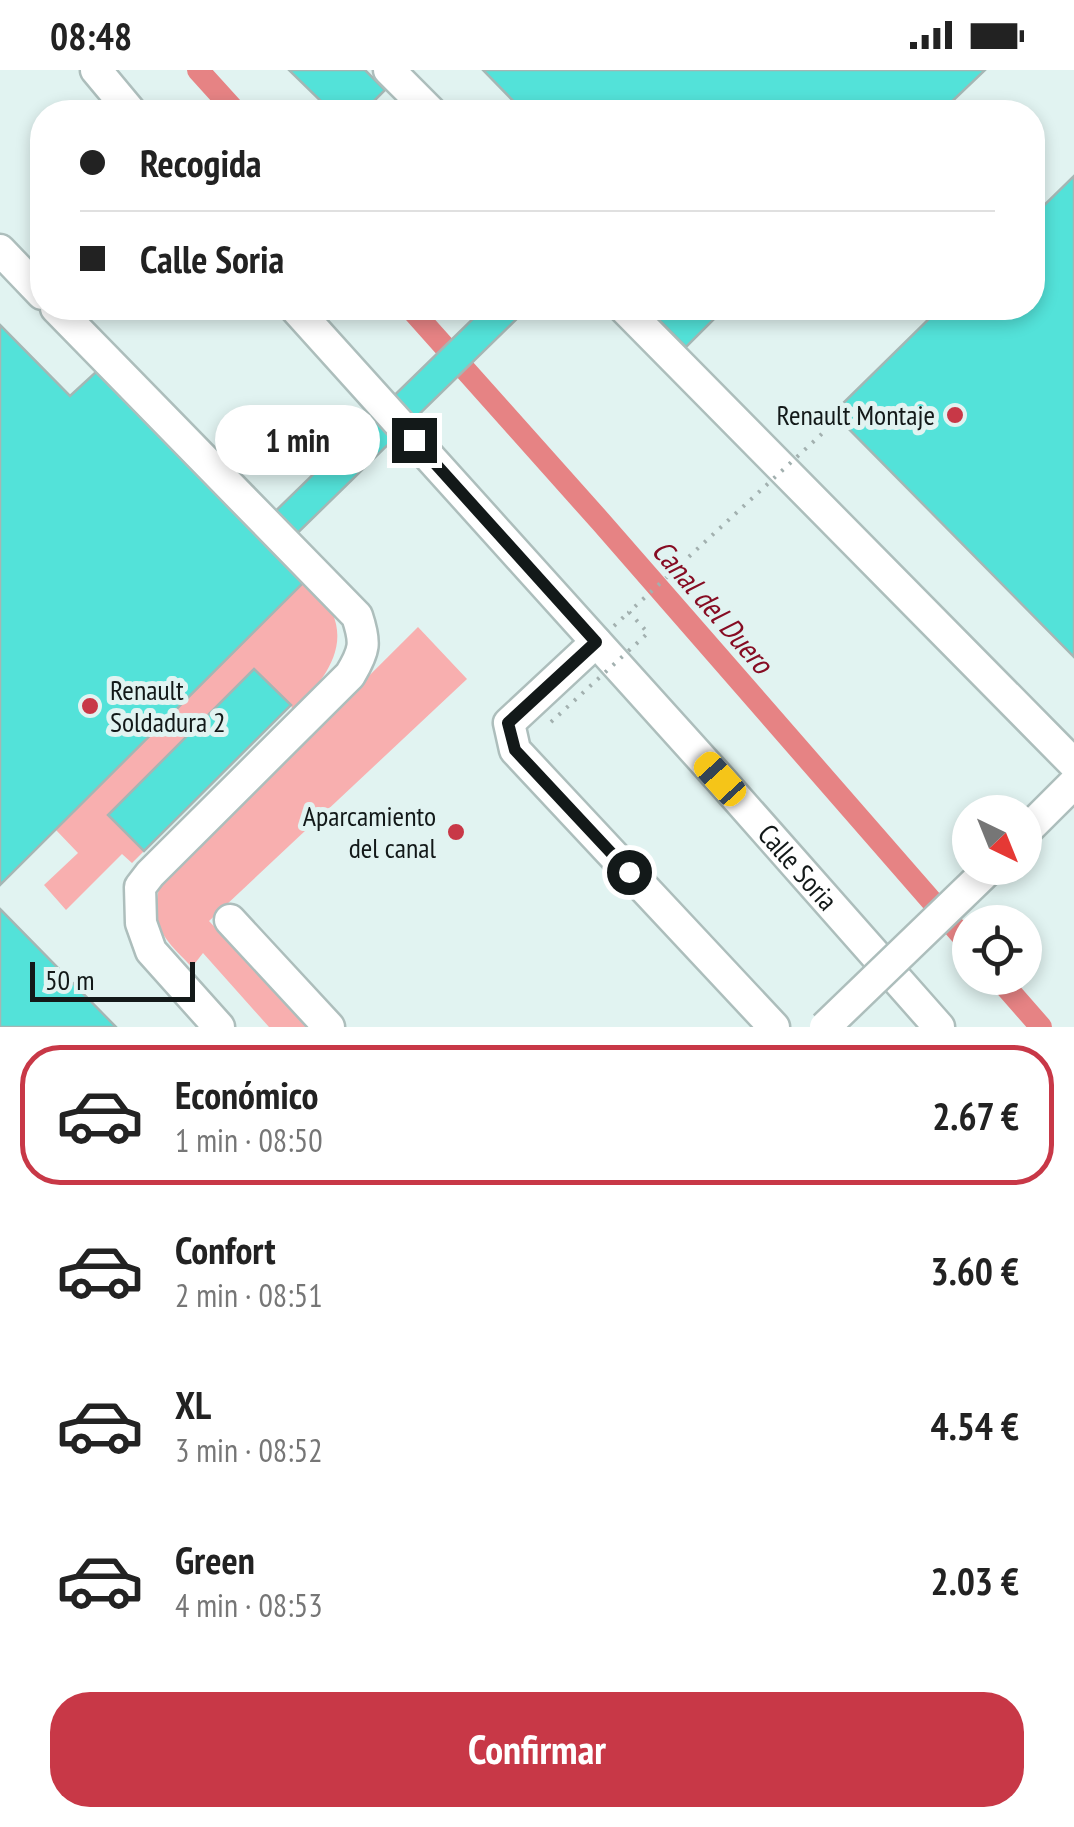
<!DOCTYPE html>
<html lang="es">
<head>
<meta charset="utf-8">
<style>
  :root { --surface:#fff; --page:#f2f2f2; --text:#222; --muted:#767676; --line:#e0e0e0; --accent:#c83847 }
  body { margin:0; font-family:"PT Sans Narrow",sans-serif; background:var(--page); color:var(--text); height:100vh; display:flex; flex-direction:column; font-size:38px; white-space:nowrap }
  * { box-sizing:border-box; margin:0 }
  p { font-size:32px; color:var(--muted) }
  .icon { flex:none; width:55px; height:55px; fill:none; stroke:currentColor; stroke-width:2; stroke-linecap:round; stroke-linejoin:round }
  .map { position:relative; height:957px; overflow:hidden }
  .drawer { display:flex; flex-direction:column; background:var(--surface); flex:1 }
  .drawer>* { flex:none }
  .top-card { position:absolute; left:30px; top:30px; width:1015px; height:220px; border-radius:40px; box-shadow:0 5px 15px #0003; display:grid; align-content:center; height:220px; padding:0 50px; background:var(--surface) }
  .needle { width:65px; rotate:137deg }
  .fabs { position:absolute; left:952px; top:725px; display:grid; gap:20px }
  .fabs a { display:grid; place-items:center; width:90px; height:90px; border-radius:50%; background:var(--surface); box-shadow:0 5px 15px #0003; font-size:50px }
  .scale { position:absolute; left:30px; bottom:25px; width:165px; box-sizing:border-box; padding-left:10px; border:5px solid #131919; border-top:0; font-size:28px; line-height:35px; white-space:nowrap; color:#131919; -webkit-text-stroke:8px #e1f3f1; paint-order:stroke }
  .end { position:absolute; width:45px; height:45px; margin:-22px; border:12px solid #131919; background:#fff; box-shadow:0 0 0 5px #fff }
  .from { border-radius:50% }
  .bubble { position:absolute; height:70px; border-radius:35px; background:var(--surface); box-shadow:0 5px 15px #0003; font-size:32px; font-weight:800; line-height:70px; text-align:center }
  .car { position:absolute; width:30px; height:60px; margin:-30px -15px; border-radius:12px; box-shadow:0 0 8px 2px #0007; background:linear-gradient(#f5c518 24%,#345 0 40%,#f5c518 0 76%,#345 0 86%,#f5c518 0) }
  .top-card b { display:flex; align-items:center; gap:35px; height:95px; font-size:38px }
  .top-card b+b { border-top:2px solid var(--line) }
  .top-card i { width:25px; height:25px; background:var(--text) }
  ul { padding:18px 0 0; list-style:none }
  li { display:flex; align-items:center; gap:30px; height:140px; margin:0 20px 15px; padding:0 30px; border:5px solid transparent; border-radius:40px }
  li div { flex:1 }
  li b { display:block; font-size:38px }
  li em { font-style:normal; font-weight:800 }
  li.on { border-color:var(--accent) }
  li>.icon { width:90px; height:90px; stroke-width:1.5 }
  .action { display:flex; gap:20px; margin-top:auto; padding:20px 50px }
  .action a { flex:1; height:115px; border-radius:40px; background:var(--accent); color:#fff; font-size:40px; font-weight:800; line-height:115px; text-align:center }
  .status { display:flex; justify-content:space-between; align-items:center; height:70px; padding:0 50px; background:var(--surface); direction:ltr }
  .status svg { height:28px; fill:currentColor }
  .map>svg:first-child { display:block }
  .green { fill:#f8afaf }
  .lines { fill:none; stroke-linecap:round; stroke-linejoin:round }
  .canal { stroke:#e68384; stroke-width:22 }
  .building { fill:#53e2d9; stroke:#a5b6b4; stroke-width:2.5 }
  .minor-casing { stroke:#adbebc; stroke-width:35 }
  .path { stroke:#a2b0af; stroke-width:4; stroke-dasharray:2.5 8; stroke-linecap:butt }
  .minor { stroke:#fff; stroke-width:30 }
  .minor-bridge-casing { stroke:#adbebc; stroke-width:35; stroke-linecap:butt }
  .path-bridge { stroke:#a2b0af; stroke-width:4; stroke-dasharray:2.5 8; stroke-linecap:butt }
  .minor-bridge { stroke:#fff; stroke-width:30 }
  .route { stroke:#131919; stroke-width:12 }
  .poi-dot { fill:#c83847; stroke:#e1f3f1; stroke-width:4 }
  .labels { text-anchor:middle; stroke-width:10; stroke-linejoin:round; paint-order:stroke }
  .poi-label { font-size:28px; fill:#131919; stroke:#e1f3f1; text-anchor:end }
  .street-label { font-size:28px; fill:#131919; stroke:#e1f3f1 }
  .water-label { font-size:30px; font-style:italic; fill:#860c23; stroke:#e1f3f1 }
</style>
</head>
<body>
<div class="status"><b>08:48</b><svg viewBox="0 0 49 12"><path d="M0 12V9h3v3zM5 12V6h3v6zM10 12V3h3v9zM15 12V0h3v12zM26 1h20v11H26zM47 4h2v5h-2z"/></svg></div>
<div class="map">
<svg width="1074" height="957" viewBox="0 0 1074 957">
  <rect width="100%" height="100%" fill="#e1f3f1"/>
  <path class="green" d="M305 511C314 520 326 531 332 542 350 582 319 615 293 642L291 635 254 599 108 745 144 781 132 793 122 784 66 840 44 815 78 783 56 760Z
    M418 557 467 609 209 851 309 957H269L203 883 192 897C164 868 149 857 160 814Z"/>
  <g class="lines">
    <path class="canal" d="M198 0 236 42
      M410 238 601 452 970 875
      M998 908 1041 957"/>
  </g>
  <path class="building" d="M289 0H365L385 20 363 42H332Z
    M483 0H985L941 42H524Z
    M1074 106V587L833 343 940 238H1032V147Z
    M484 238H528L277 483 255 461Z
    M647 238H743L734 247 725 238 686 277Z
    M0 255 70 326 96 302 305 511 0 815Z
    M254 599 291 635 144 781 108 745Z
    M0 839 116 957H0Z"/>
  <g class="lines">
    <defs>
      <g id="minor">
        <path d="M96 0 131 42"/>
        <path d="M389 0 431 42"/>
        <path d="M0 180 42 224"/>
        <path d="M56 238 357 546C366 573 365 580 350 605L150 804 140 817 141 853 151 881 219 957"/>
        <path id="s1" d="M295 238 720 709 939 957"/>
        <path d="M624 238 1074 694"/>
        <path d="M596 572 509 653 515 680 774 957"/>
        <path d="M1025 762 1074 713"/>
        <path d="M230 850 329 957"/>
      </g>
    </defs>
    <use href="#minor" class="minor-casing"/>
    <path class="path" d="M614 556 629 542"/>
    <use href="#minor" class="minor"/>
    <defs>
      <path id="minor-bridge" d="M825 957 990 798"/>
    </defs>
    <use href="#minor-bridge" class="minor-bridge-casing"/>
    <path class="path-bridge" d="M551 652 648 563 629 542 839 348"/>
    <use href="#minor-bridge" class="minor-bridge"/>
  </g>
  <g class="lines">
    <path class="route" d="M414 370 596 572 508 653 515 680 629 802"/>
  </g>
  <g class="poi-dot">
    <circle cx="955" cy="345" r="10"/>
    <circle cx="90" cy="636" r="10"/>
    <circle cx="456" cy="762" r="10"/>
  </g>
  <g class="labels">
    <g class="poi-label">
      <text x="935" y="355">Renault Montaje</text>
      <text x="110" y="630" text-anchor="start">Renault<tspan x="110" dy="32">Soldadura 2</tspan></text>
      <text x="436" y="756">Aparcamiento<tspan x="436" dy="32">del canal</tspan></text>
    </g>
    <g class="street-label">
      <text dy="10" stroke="none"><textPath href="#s1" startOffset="752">Calle Soria</textPath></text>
    </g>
    <g class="water-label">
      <text transform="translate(712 537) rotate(49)" y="10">Canal del Duero</text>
    </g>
  </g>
</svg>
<div class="fabs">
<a><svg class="needle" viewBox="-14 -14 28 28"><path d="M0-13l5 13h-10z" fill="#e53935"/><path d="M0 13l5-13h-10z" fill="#767676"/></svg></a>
<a><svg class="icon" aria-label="locate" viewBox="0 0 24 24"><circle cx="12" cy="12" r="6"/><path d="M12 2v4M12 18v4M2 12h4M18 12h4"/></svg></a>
</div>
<div class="scale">50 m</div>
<i class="end from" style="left:629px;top:802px"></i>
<i class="end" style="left:414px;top:370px"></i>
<div class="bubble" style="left:215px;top:335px;width:165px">1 min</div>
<i class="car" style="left:720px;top:709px;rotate:318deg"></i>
<div class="top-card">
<b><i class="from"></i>Recogida</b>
<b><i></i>Calle Soria</b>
</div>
</div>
<section class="drawer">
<ul>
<li class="on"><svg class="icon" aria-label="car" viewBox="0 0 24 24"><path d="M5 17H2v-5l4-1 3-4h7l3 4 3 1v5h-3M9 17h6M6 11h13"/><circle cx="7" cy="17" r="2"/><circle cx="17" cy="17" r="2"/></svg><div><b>Económico</b><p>1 min · 08:50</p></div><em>2.67 €</em></li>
<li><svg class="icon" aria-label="car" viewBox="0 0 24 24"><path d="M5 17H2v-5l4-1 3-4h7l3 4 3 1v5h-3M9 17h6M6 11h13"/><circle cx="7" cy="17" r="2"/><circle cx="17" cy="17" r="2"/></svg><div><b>Confort</b><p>2 min · 08:51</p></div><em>3.60 €</em></li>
<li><svg class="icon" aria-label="car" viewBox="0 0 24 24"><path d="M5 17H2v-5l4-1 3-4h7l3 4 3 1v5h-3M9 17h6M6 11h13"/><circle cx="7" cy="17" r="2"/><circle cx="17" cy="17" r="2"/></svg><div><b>XL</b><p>3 min · 08:52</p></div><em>4.54 €</em></li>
<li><svg class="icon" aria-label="car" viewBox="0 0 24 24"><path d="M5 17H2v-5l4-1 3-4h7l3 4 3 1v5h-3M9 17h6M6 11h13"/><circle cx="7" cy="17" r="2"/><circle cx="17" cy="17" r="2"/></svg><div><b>Green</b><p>4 min · 08:53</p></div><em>2.03 €</em></li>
</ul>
<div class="action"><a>Confirmar</a></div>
</section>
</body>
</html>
